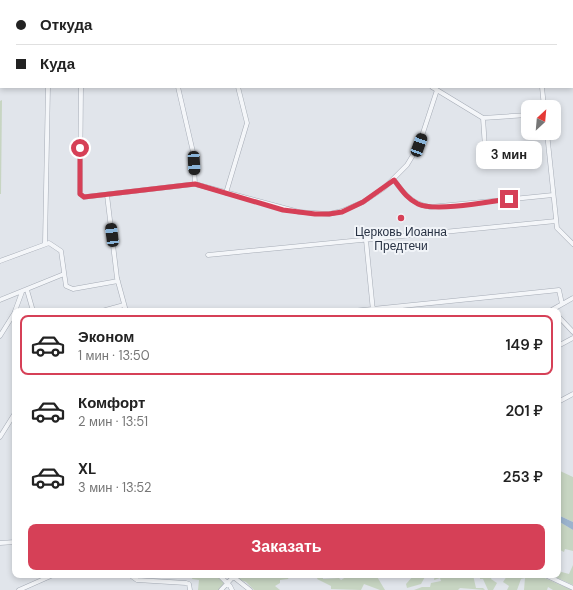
<!DOCTYPE html>
<html lang="ru">
<head>
<meta charset="utf-8">
<style>
  :root { --surface:#fff; --page:#f2f2f2; --text:#222; --muted:#767676; --line:#e0e0e0; --accent:#d64057 }
  body { margin:0; font-family:"DM Sans",sans-serif; background:var(--page); color:var(--text); height:100vh; display:flex; flex-direction:column; font-size:15px; white-space:nowrap }
  * { box-sizing:border-box; margin:0 }
  p { font-size:13px; color:var(--muted) }
  .icon { flex:none; width:22px; height:22px; fill:none; stroke:currentColor; stroke-width:2; stroke-linecap:round; stroke-linejoin:round }
  .map { position:relative; flex:1; overflow:hidden }
  .side { position:absolute; left:12px; top:308px; width:549px; height:270px; display:flex; flex-direction:column; background:var(--surface); border-radius:8px; box-shadow:0 2px 6px #0003 }
  .side>* { flex:none }
  .guide { position:absolute; left:0px; top:0px; width:573px; height:88px; box-shadow:0 2px 6px #0003; display:grid; align-content:center; height:88px; padding:0 16px; background:var(--surface) }
  .needle { width:26px; rotate:26deg }
  .fabs { position:absolute; left:521px; top:100px; display:grid; gap:8px }
  .fabs a { display:grid; place-items:center; width:40px; height:40px; border-radius:8px; background:var(--surface); box-shadow:0 2px 6px #0003; font-size:20px }
  .end { position:absolute; width:18px; height:18px; margin:-9px; border:5px solid #d64057; background:#fff; box-shadow:0 0 0 2px #fff }
  .from { border-radius:50% }
  .bubble { position:absolute; height:28px; border-radius:8px; background:var(--surface); box-shadow:0 2px 6px #0003; font-size:13px; font-weight:600; line-height:28px; text-align:center }
  .car { position:absolute; width:12px; height:24px; margin:-12px -6px; border-radius:5px; box-shadow:0 0 3px 1px #0007; background:linear-gradient(#222 24%,#8ab4d8 0 40%,#222 0 76%,#8ab4d8 0 86%,#222 0) }
  .guide b { display:flex; align-items:center; gap:14px; height:38px; font-size:15px }
  .guide b+b { border-top:1px solid var(--line) }
  .guide i { width:10px; height:10px; background:var(--text) }
  ul { padding:7px 0 0; list-style:none }
  li { display:flex; align-items:center; gap:12px; height:60px; margin:0 8px 6px; padding:0 8px; border:2px solid transparent; border-radius:8px }
  li div { flex:1 }
  li b { display:block; font-size:15px }
  li em { font-style:normal; font-weight:600 }
  li.active { border-color:var(--accent) }
  li>.icon { width:36px; height:36px; stroke-width:1.5 }
  .cta { display:flex; gap:8px; margin-top:auto; padding:8px 16px }
  .cta a { flex:1; height:46px; border-radius:8px; background:var(--accent); color:#fff; font-size:16px; font-weight:600; line-height:46px; text-align:center }
  .map>svg:first-child { display:block }
  .green { fill:#c7d5c2 }
  .water { fill:#9bb3cd }
  .lines { fill:none; stroke-linecap:round; stroke-linejoin:round }
  .minor-casing { stroke:#a6acb6; stroke-width:5 }
  .minor { stroke:#f4f6f9; stroke-width:4 }
  .route { stroke:#d64057; stroke-width:5 }
  .poi-dot { fill:#d64057; stroke:#f1f4f8; stroke-width:1.5 }
  .labels { text-anchor:middle; stroke-width:4; stroke-linejoin:round; paint-order:stroke }
  .poi-label { font-size:12px; fill:#283244; stroke:#f1f4f8 }
</style>
</head>
<body>
<div class="map">
<svg width="573" height="590" viewBox="0 0 573 590">
  <rect width="100%" height="100%" fill="#e1e5eb"/>
  <path class="green" d="M0 0H268L1 1 0 70Z
    M324 0H470L324 1Z
    M2 100 1 194H0V101Z
    M558 470 573 477V522L558 515Z
    M558 521 573 530V551L565 549 564 552 560 550 558 554Z
    M573 565V585L553 576 558 575V571L569 574Z
    M193 575H217L224 583 219 590H198L199 580 192 579Z
    M238 575H296L289 577 288 579 280 580V583L275 586 280 590H254L246 582 238 579Z
    M344 575H376L385 590H380L364 584 361 590 331 589V586L317 579 318 577 323 576V579L339 578 341 580 346 577Z
    M414 575H426L421 584 407 588 406 584Z
    M435 575H473L476 588H483L485 590 460 588 458 590H414L422 587H430L431 583 441 581 440 578 434 580Z
    M480 575H493L491 579 497 583 493 590H488L483 579H480Z
    M505 575H538L572 590H553L548 587 547 590H524L525 578 521 579 517 590H507L509 586 503 582 507 576Z"/>
  <path class="water" d="M558 515 573 522V530L558 521Z"/>
  <g class="lines">
    <defs>
      <path id="minor" d="M515 0 516 1
        M81 87 80 194 84 197 195 184 299 212 329 214 342 211 363 202 384 188 407 165 419 145 437 90
        M178 87 193 152 195 184
        M432 87 483 118 528 115
        M542 87 544 107
        M483 118 486 162
        M547 133 557 228 573 244
        M394 180C404 194 412 204 430 207L553 195
        M226 193 247 123 238 87
        M107 195 117 278 126 311
        M366 240 373 311
        M45 243 48 87
        M208 255 556 221
        M0 261 49 243 61 251 66 286 73 289 118 281
        M27 290 33 311
        M0 300 64 274
        M15 311 22 292
        M102 311 124 305
        M353 311 559 290 562 304
        M550 311 573 298
        M558 316 573 332
        M0 336 15 312
        M558 346 573 338
        M558 402 573 394
        M0 437 15 413
        M0 543 15 542
        M130 575 137 580 186 583 189 584 190 590
        M219 575 230 586 232 590
        M231 575 250 590
        M545 575 573 588
        M19 590 53 575
        M221 590 235 575"/>
    </defs>
    <use href="#minor" class="minor-casing"/>
    <use href="#minor" class="minor"/>
  </g>
  <g class="lines">
    <path class="route" d="M80 148V194L84 197 195 184 283 210 315 214H329L342 212 363 202 394 180C401 189 407 199 418 204 435 212 488 202 509 199"/>
  </g>
  <circle class="poi-dot" cx="401" cy="218" r="4"/>
  <g class="labels">
    <g class="poi-label">
      <text x="401" y="236">Церковь Иоанна<tspan x="401" dy="14">Предтечи</tspan></text>
    </g>
  </g>
</svg>
<div class="fabs">
<a><svg class="needle" viewBox="-14 -14 28 28"><path d="M0-13l5 13h-10z" fill="#e53935"/><path d="M0 13l5-13h-10z" fill="#767676"/></svg></a>
</div>
<i class="end from" style="left:80px;top:148px"></i>
<i class="end" style="left:509px;top:199px"></i>
<div class="bubble" style="left:476px;top:141px;width:66px">3 мин</div>
<i class="car" style="left:419px;top:145px;rotate:20deg"></i>
<i class="car" style="left:194px;top:163px;rotate:177deg"></i>
<i class="car" style="left:112px;top:235px;rotate:353deg"></i>
<div class="guide">
<b><i class="from"></i>Откуда</b>
<b><i></i>Куда</b>
</div>
<section class="side">
<ul>
<li class="active"><svg class="icon" aria-label="car" viewBox="0 0 24 24"><path d="M5 17H2v-5l4-1 3-4h7l3 4 3 1v5h-3M9 17h6M6 11h13"/><circle cx="7" cy="17" r="2"/><circle cx="17" cy="17" r="2"/></svg><div><b>Эконом</b><p>1 мин · 13:50</p></div><em>149 ₽</em></li>
<li><svg class="icon" aria-label="car" viewBox="0 0 24 24"><path d="M5 17H2v-5l4-1 3-4h7l3 4 3 1v5h-3M9 17h6M6 11h13"/><circle cx="7" cy="17" r="2"/><circle cx="17" cy="17" r="2"/></svg><div><b>Комфорт</b><p>2 мин · 13:51</p></div><em>201 ₽</em></li>
<li><svg class="icon" aria-label="car" viewBox="0 0 24 24"><path d="M5 17H2v-5l4-1 3-4h7l3 4 3 1v5h-3M9 17h6M6 11h13"/><circle cx="7" cy="17" r="2"/><circle cx="17" cy="17" r="2"/></svg><div><b>XL</b><p>3 мин · 13:52</p></div><em>253 ₽</em></li>
</ul>
<div class="cta"><a>Заказать</a></div>
</section>
</div>
</body>
</html>
